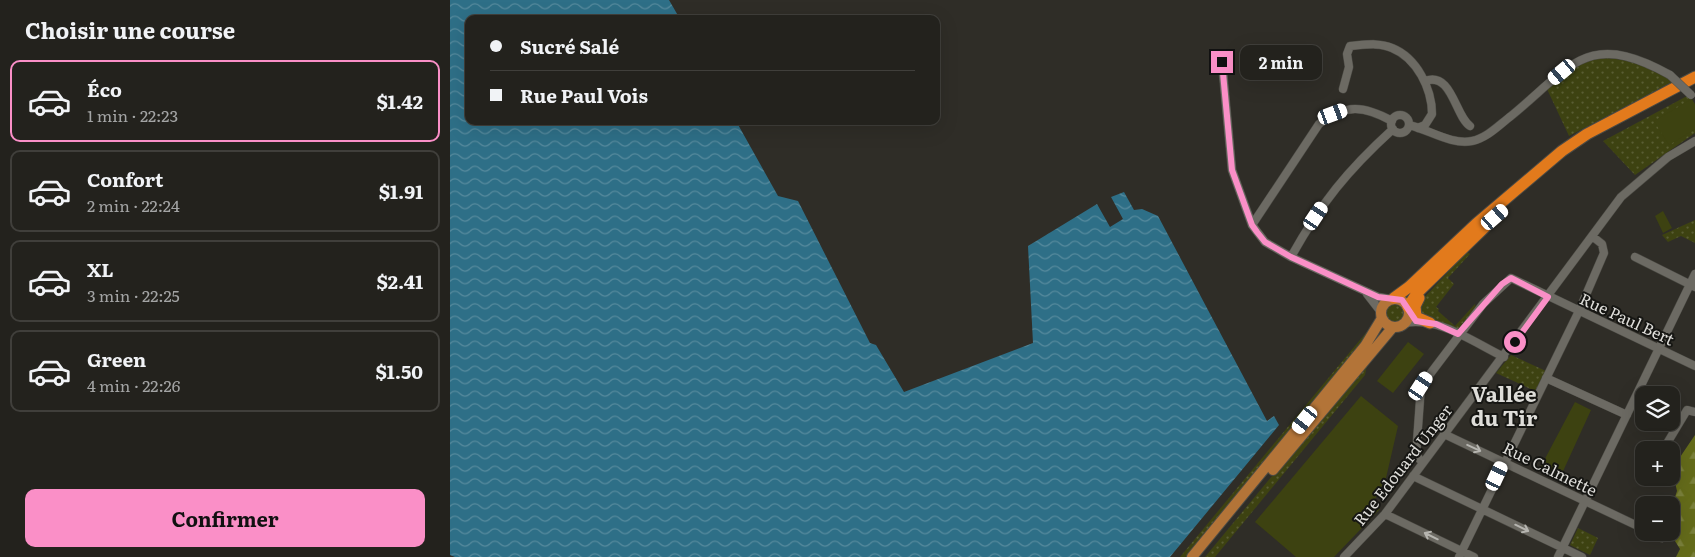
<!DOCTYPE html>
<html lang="fr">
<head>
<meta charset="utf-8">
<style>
  :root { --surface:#23221d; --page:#2b2a26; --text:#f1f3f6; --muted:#a3a4a4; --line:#403f3b; --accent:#fa8fc7 }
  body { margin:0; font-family:Literata,serif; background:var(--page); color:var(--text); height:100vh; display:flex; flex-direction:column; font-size:19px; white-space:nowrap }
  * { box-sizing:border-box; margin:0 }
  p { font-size:16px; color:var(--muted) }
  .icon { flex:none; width:28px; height:28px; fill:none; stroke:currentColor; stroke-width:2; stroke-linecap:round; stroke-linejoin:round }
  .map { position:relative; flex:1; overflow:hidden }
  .panel { display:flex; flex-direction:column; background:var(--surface); width:450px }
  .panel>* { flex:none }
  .guide { position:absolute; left:15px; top:15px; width:475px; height:110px; border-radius:10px; box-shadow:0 5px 20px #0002,0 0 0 1px var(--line); display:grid; align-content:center; height:110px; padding:0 25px; background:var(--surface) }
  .fabs { position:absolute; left:1185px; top:386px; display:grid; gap:10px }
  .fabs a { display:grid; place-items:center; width:45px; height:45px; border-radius:10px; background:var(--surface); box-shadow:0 5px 20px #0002,0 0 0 1px var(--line); font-size:25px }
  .end { position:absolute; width:22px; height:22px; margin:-11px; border:6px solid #fa8fc7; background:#111; box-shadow:0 0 0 2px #111 }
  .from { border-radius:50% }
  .bubble { position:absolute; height:35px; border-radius:10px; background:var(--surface); box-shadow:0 5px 20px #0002,0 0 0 1px var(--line); font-size:16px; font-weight:700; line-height:35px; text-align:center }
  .car { position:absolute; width:15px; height:30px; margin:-15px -8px; border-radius:6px; box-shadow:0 0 4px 1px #0007; background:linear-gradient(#fff 24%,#345 0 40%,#fff 0 76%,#345 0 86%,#fff 0) }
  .guide b { display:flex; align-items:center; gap:18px; height:48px; font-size:19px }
  .guide b+b { border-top:1px solid var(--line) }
  .guide i { width:12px; height:12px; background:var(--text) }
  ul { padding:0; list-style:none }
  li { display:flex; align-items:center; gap:15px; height:82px; margin:0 10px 8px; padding:0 15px; border:2px solid var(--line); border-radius:10px }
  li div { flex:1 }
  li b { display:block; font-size:19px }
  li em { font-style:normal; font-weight:700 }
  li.selected { border-color:var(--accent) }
  li>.icon { width:45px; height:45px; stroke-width:1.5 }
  h2 { padding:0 25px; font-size:22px; line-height:60px }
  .primary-button { display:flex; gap:10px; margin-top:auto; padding:10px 25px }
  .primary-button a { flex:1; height:58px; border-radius:10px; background:var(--accent); color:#111; font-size:20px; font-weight:700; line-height:58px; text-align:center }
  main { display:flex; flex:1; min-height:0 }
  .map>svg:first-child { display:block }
  .grass { fill:url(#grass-dots) }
  .forest { fill:url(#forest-firs) }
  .garden { fill:#3d4211 }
  .water { fill:url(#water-waves) }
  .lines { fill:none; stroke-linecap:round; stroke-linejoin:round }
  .minor-casing { stroke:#4b4a44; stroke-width:9 }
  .major-casing { stroke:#4b4a44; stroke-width:12 }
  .highway-casing { stroke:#4b4a44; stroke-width:13 }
  .minor { stroke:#6c6a63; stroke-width:8 }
  .major { stroke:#b37438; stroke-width:10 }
  .highway { stroke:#e27a1c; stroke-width:11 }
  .minor-bridge-casing { stroke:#4b4a44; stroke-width:9; stroke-linecap:butt }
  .minor-bridge { stroke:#6c6a63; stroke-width:8 }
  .oneway { stroke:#b6b5b0 }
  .route { stroke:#fa8fc7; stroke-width:6 }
  .labels { text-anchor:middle; stroke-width:4; stroke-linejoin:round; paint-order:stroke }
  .street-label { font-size:16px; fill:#deddd9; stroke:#161613 }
  .district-label { font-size:21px; font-weight:bold; fill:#deddd9; stroke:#161613 }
</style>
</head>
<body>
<main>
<section class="panel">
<h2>Choisir une course</h2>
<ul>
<li class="selected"><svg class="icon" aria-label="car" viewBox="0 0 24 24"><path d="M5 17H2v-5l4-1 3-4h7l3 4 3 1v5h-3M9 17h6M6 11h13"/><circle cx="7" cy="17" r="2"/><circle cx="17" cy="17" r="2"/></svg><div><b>Éco</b><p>1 min · 22:23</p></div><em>$1.42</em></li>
<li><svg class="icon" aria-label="car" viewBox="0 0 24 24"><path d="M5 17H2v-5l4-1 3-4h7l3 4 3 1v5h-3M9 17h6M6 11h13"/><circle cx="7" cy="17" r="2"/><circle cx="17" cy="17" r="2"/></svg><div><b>Confort</b><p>2 min · 22:24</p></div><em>$1.91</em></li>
<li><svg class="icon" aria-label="car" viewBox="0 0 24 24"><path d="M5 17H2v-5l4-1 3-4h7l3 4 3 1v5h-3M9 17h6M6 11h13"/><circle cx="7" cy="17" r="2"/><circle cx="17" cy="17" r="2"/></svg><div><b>XL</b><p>3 min · 22:25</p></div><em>$2.41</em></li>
<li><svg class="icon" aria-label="car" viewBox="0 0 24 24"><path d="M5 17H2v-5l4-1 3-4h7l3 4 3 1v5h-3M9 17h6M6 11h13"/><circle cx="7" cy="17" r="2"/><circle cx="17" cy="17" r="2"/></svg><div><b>Green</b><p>4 min · 22:26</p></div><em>$1.50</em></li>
</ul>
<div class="primary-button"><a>Confirmer</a></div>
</section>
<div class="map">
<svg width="1245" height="557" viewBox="0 0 1245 557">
  <defs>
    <pattern id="grass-dots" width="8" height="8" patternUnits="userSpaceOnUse" patternTransform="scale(1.25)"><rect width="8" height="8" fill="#3d4211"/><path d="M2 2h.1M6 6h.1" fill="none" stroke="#595d33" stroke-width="1.8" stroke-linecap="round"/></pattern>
    <pattern id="forest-firs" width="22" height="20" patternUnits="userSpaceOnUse" patternTransform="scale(1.25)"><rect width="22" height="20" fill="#646b1a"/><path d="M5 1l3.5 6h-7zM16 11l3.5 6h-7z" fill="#7a803b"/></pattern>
    <pattern id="water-waves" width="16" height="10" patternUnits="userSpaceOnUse" patternTransform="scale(1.25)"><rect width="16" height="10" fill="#2e6f87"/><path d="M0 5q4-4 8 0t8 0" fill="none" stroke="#568a9d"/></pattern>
  </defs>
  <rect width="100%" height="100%" fill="#2f2d27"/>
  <path class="grass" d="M1146 57C1172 59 1202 63 1222 82L1119 136 1097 89 1124 65Z
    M1237 96 1245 104V133L1185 175 1153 141Z
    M1245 220V243L1231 236 1218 242 1212 235Z
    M1017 252 1020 254 998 278 1004 284 986 307 989 309 988 311 1005 326 1025 304 1026 308 1007 330 968 315 969 303Z
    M935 312a10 10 0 1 1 20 0a10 10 0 1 1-20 0Z
    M919 329 922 331 835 441 737 557H730Z
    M1061 355 1096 371 1085 391 1046 373Z
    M918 360 915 375 765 557H755Z
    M1128 528 1148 538 1140 555 1120 545Z"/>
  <path class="forest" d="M1245 435V557H1226L1230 549 1220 533 1221 509 1227 491 1222 469Z"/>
  <path class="garden" d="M1242 99 1245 105V129L1219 145 1204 121Z
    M1213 211 1222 228 1213 233 1205 216Z
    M958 342 974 354 943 393 927 381Z
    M911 396 948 426 936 478 923 503 930 509 884 557H846L805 522Z
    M1125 402 1141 410 1109 480 1089 470Z"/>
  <path class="water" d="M0 0H219L230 19H19V121H286L328 196 348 201 420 343 426 345 454 392 583 343 578 246 647 204 660 227 673 219 661 197 674 192 684 210 692 209 708 216 817 421 824 416 829 425 720 557H5L0 555Z"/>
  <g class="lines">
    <defs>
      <path id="minor" d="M772 62 782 170 802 225 815 242 841 257 928 297 940 299
        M975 81C1002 71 1005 116 1020 126
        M893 89 899 67 897 54 900 46C914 45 929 42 942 48 967 58 982 89 982 114L975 125 968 128
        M941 124a9 9 0 1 1 18 0a9 9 0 1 1-18 0Z
        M959 125C980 130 1001 145 1022 141 1037 138 1049 125 1061 116 1122 66 1137 29 1220 75
        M802 225 869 124C896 104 913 105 942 121
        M841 257C871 203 897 171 943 129
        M1185 257 1245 287
        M917 294 931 312
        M955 323C990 317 1023 342 1054 357
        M1096 378 1177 415
        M994 434 1194 529
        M1213 450 1237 410 1245 412
        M972 462 966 455 971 386 1033 304 1061 278 1245 366
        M963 476 1132 557
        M935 514 1024 557
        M1201 532 1212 538
        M894 557 935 514 1171 197 1218 157 1245 141
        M1009 557 1129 311 1154 253 1152 244 1142 236
        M1108 557 1245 274"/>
      <path id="major" d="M931 313a14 14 0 1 1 28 0a14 14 0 1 1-28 0Z
        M823 470 943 327
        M742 557 915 346 932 318"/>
      <path id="highway" d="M944 298 959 287 1026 224 1112 151 1137 134 1245 77
        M969 298 965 306 966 317 980 323
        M958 307 967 293 1040 222"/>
    </defs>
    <use href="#minor" class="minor-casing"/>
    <use href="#major" class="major-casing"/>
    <use href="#highway" class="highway-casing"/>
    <use href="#minor" class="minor"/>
    <use href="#major" class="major"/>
    <use href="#highway" class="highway"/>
    <defs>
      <path id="minor-bridge" d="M1220 75 1241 95"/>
    </defs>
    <use href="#minor-bridge" class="minor-bridge-casing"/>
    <use href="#minor-bridge" class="minor-bridge"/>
  </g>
  <defs><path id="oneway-shaft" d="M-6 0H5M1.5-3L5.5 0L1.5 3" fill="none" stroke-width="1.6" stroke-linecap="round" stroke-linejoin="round" transform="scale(1.25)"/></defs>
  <g class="oneway">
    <use href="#oneway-shaft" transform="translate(1024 448) rotate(25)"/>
    <use href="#oneway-shaft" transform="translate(1072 528) rotate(26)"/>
    <use href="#oneway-shaft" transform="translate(981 536) rotate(-154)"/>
  </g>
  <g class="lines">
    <path class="route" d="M772 62 782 170 802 225 807 232 815 242 841 257 928 297 952 300 966 321 986 324 1008 334 1052 284 1061 278 1098 297 1065 342"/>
  </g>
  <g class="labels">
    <g class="street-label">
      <text transform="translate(1177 319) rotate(25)" y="6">Rue Paul Bert</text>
      <text transform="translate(953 465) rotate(-52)" y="6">Rue Edouard Unger</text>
      <text transform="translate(1100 469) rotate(26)" y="6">Rue Calmette</text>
    </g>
    <g class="district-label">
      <text x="1054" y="402">Vallée<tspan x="1054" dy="24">du Tir</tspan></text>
    </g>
  </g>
</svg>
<div class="fabs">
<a><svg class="icon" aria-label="layers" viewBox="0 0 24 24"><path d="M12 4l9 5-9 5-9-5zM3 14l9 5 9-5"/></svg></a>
<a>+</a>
<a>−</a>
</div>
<i class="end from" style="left:1065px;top:342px"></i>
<i class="end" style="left:772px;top:62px"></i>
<div class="bubble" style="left:790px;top:45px;width:82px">2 min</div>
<i class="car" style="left:1112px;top:72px;rotate:230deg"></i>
<i class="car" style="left:883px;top:114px;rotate:70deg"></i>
<i class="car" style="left:866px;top:216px;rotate:34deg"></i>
<i class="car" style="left:1045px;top:217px;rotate:49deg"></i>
<i class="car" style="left:971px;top:386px;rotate:33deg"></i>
<i class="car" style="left:855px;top:420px;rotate:219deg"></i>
<i class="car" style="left:1047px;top:476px;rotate:25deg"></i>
<div class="guide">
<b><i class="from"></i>Sucré Salé</b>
<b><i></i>Rue Paul Vois</b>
</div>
</div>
</main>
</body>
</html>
